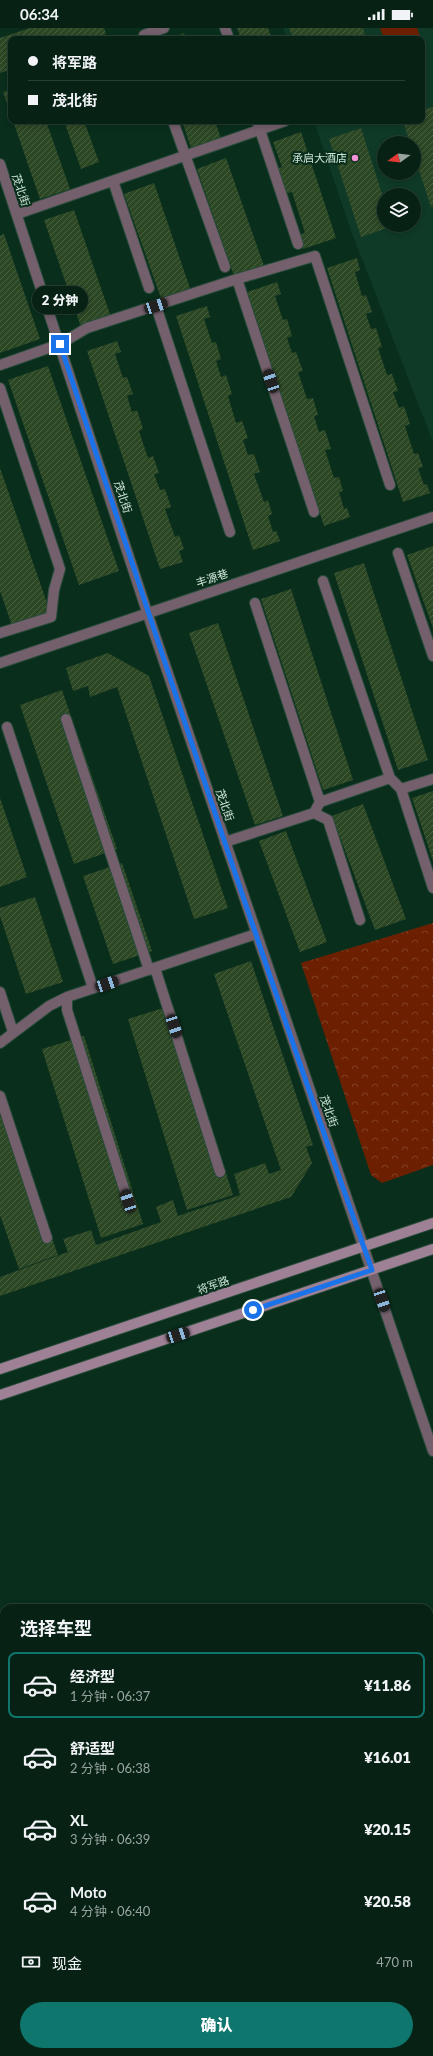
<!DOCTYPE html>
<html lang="zh">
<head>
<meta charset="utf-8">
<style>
  :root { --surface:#072215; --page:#152f22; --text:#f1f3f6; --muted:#98a4a0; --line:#283f34; --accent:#0f766e }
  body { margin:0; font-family:Lato,"Noto Sans SC",sans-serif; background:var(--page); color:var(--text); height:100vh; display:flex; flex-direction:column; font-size:15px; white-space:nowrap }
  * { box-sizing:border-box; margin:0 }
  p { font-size:13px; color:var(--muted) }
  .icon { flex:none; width:22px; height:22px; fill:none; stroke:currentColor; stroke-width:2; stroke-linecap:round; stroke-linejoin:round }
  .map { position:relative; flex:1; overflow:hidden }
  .sheet { position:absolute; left:0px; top:1576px; width:433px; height:452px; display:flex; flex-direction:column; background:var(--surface); border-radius:12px 12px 0 0; box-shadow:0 2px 6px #0003,0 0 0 1px var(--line) }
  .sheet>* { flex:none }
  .banner { position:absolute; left:8px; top:8px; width:417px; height:88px; border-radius:8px; box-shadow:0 2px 6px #0003,0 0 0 1px var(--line); display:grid; align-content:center; height:88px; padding:0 20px; background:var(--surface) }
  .needle { width:26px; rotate:255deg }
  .controls { position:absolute; left:377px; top:108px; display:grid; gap:8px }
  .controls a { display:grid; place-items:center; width:44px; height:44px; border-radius:50%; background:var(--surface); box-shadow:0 2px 6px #0003,0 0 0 1px var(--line); font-size:20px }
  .end { position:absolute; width:18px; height:18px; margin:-9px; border:5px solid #1a73e8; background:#fff; box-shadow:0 0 0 2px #fff }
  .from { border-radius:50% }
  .bubble { position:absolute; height:28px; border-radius:14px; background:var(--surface); box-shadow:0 2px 6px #0003,0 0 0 1px var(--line); font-size:13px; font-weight:800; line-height:28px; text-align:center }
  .car { position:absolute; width:12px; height:24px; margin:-12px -6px; border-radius:5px; box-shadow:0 0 3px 1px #0007; background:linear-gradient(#222 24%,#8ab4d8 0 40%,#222 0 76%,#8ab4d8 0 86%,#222 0) }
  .banner b { display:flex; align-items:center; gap:14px; height:38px; font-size:15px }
  .banner b+b { border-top:1px solid var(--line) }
  .banner i { width:10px; height:10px; background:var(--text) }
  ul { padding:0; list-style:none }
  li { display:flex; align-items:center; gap:12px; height:66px; margin:0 8px 6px; padding:0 12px; border:2px solid transparent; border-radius:8px }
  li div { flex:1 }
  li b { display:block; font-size:15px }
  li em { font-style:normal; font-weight:800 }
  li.current { border-color:var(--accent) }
  li>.icon { width:36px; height:36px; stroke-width:1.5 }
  h2 { padding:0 20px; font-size:18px; line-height:48px }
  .pay { display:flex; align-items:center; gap:10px; height:44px; padding:0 20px; font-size:15px }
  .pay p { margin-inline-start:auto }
  .cta { display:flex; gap:8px; margin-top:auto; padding:8px 20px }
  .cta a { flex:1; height:46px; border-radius:24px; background:var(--accent); color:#fff; font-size:16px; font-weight:800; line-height:46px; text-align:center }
  .status { display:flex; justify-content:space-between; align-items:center; height:28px; padding:0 20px; background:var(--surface); direction:ltr }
  .status svg { height:11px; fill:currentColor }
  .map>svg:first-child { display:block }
  .built { fill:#0f3a27; fill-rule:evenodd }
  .green { fill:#6c2001 }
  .forest { fill:url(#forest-crowns) }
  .building { fill:url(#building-hatch) }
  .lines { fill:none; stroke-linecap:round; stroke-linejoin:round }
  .minor-casing { stroke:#284b3a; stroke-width:12 }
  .tertiary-casing { stroke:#284b3a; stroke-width:12 }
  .secondary-casing { stroke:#284b3a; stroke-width:12 }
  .minor { stroke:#73606c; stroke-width:10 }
  .tertiary { stroke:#73606c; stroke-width:10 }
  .secondary { stroke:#9e8194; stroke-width:10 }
  .route { stroke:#1a73e8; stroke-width:5 }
  .poi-dot { fill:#f391d6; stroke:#092e1c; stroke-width:1.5 }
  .labels { text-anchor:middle; stroke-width:4; stroke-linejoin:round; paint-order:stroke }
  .poi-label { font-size:11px; fill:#cce4d5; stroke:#092e1c; text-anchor:end }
  .street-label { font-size:11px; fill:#cce4d5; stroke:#092e1c }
</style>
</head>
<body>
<div class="status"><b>06:34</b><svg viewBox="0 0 49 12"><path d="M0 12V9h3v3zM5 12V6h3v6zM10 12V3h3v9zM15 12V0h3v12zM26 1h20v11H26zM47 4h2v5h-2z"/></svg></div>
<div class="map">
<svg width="433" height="2028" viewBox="0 0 433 2028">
  <defs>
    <pattern id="forest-crowns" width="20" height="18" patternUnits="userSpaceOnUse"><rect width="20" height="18" fill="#6c2001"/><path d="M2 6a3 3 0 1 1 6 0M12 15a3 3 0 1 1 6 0" fill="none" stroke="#804025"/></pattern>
    <pattern id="building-hatch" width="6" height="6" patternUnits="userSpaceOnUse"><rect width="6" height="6" fill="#2c4724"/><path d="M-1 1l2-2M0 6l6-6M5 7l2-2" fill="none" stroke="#496143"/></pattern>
  </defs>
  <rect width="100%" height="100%" fill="#092e1c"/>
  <path class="built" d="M283 0H433V414L350 200 314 93H422V11H287ZM384 115H414V145H384ZM384 167H414V197H384Z"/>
  <path class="green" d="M380 0H417L421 11H384Z"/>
  <path class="forest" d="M433 895V1137L382 1155 371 1147 301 935Z"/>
  <path class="building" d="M30 0H104L106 6 93 11H11V41L0 45V10Z
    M237 0H268L272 11H241Z
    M289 0H363L366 11H293Z
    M184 5 186 11H169Z
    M11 61V87L3 64Z
    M433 79V178L431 179 414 127V115H410L403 93H422V82Z
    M13 93H46L70 161 40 171Z
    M64 93H84L99 134 81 141Z
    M182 93H215L222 113 192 123Z
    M361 100 384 172V197L393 198 361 209 329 111Z
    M301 104 336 210 303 221 298 207 305 205 292 164 285 166 277 141 282 139 273 114Z
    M226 130 264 238 234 248 197 141Z
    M154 155 191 263 162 273 124 166Z
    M74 182 111 289 81 299 44 192Z
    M4 206 40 311 0 325V208Z
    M357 230 360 242 355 244 362 268 366 267 372 284 366 286 371 301 376 300 382 319 378 320 387 347 392 346 398 363 393 364 399 380 404 378 410 396 405 398 414 426 418 425 423 439 418 440 424 457 427 456 430 465 403 474 327 240Z
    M277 254 281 266 275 268 283 292 287 291 292 308 287 310 292 325 296 324 303 343 298 344 307 371 313 370 318 387 314 388 319 404 325 402 331 421 325 422 334 450 339 449 343 463 339 464 344 481 347 480 350 489 324 498 247 264Z
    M207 278 210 289 204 291 212 315 216 314 221 331 216 333 221 349 226 347 232 366 228 368 236 395 242 393 248 410 243 412 248 427 254 426 260 444 254 446 264 474 268 472 272 486 268 488 273 504 276 503 280 513 253 522 176 288Z
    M117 313 121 324 115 326 123 350 127 349 133 366 127 368 132 384 137 382 143 401 139 403 148 430 153 428 159 445 154 446 160 462 165 461 171 479 165 481 175 509 179 507 184 521 179 523 183 534 160 541 87 323Z
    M48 338 119 543 79 557 8 352Z
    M0 440 53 592 15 606 0 563Z
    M433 518V600L407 527Z
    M364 535 428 732 398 742 334 545Z
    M291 561 353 752 323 762 261 571Z
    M218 595 283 788 255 797 189 605Z
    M108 625 149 648 228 880 194 891 117 659 90 669 88 658 73 663 66 640Z
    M62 662 117 821 74 836 20 677Z
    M433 763V833L412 770Z
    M0 770 27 849 0 859Z
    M363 776 406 891 375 902 332 788Z
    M286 803 327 914 300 924 259 813Z
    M122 835 152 923 113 936 83 848Z
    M35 869 63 954 26 966 0 888V880Z
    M251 933 313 1117 306 1119 312 1135 291 1169 0 1268V1249L68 1224 63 1211 91 1202 96 1217 161 1194 156 1179 173 1172 178 1188 240 1167 234 1146 265 1135 269 1146 281 1142 214 946Z
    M173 977 233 1167 187 1182 128 991Z
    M84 1008 143 1196 101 1210 42 1021Z
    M0 1065 58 1227 19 1241 0 1187Z"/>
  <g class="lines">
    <defs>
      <path id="minor" d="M225 0 229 11
        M146 11 144 7 164 0
        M173 93 225 239
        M257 93 298 216
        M113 153 149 260
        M17 186 285 93
        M237 251 314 484
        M156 278 230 504
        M0 337 60 316 87 300 237 251 315 228 390 457
        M0 360 60 541 54 562 51 589 0 605
        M398 525 433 628
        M323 553 390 750 401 761
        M255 575 320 774
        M66 691 149 942
        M7 699 93 960
        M314 785 328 792 360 892
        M225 814 314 785 320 774 390 750
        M433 860 401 761 433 751
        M155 940 220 1144
        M0 964 13 1004
        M67 969V982L128 1173
        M0 1015 49 978 67 969 256 906
        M0 1068 47 1210"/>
      <path id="tertiary" d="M0 136 147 584 433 1423
        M0 635 433 489"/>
      <path id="secondary" d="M0 1341 433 1195
        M0 1367 433 1221"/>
    </defs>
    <use href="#minor" class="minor-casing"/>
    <use href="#tertiary" class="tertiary-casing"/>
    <use href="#secondary" class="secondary-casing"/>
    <use href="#minor" class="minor"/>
    <use href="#tertiary" class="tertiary"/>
    <use href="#secondary" class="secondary"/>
  </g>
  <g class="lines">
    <path class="route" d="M60 316C162 626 263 935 372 1242L253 1282"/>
  </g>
  <circle class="poi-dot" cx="355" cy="130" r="4"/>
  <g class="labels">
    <g class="poi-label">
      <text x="347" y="134">承启大酒店</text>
    </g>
    <g class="street-label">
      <text transform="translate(21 162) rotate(72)" y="4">茂北街</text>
      <text transform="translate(123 469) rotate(72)" y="4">茂北街</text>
      <text transform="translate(212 550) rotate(-18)" y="4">丰源巷</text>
      <text transform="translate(225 777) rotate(71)" y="4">茂北街</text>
      <text transform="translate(329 1083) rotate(71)" y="4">茂北街</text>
      <text transform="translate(213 1257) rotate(-19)" y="4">将军路</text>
    </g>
  </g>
</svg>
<div class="controls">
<a><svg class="needle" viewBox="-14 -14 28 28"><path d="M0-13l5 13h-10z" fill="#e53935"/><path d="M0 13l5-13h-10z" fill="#98a4a0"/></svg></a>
<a><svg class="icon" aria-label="layers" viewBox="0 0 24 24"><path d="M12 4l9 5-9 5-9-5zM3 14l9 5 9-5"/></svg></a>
</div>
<i class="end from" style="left:253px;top:1282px"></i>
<i class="end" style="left:60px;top:316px"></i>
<div class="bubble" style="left:32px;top:258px;width:56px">2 分钟</div>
<i class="car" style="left:156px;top:278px;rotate:72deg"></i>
<i class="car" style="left:271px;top:353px;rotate:341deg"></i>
<i class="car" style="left:107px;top:956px;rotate:71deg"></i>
<i class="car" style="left:174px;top:998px;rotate:162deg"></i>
<i class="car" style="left:128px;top:1173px;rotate:342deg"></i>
<i class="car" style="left:382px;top:1272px;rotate:161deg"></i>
<i class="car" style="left:178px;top:1307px;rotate:72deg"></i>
<div class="banner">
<b><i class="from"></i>将军路</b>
<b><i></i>茂北街</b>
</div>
<section class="sheet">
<h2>选择车型</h2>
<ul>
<li class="current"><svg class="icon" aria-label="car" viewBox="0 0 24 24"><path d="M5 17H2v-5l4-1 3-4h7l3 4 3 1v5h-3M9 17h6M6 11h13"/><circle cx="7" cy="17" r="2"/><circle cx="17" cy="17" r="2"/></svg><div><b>经济型</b><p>1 分钟 · 06:37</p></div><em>¥11.86</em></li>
<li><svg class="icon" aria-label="car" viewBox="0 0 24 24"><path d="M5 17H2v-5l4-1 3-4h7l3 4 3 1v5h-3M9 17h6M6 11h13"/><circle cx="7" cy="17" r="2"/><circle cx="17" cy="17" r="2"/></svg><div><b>舒适型</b><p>2 分钟 · 06:38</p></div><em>¥16.01</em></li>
<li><svg class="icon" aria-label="car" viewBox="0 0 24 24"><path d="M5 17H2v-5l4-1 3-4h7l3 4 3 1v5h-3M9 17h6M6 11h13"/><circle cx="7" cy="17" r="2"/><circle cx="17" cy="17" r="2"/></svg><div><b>XL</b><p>3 分钟 · 06:39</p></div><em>¥20.15</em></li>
<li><svg class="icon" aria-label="car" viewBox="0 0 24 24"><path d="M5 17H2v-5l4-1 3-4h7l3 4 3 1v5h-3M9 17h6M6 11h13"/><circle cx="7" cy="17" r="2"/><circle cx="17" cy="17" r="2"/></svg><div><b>Moto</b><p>4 分钟 · 06:40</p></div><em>¥20.58</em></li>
</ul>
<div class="pay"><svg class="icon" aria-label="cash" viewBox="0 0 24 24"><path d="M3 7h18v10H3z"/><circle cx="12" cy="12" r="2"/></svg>现金<p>470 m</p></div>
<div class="cta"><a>确认</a></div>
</section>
</div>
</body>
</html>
